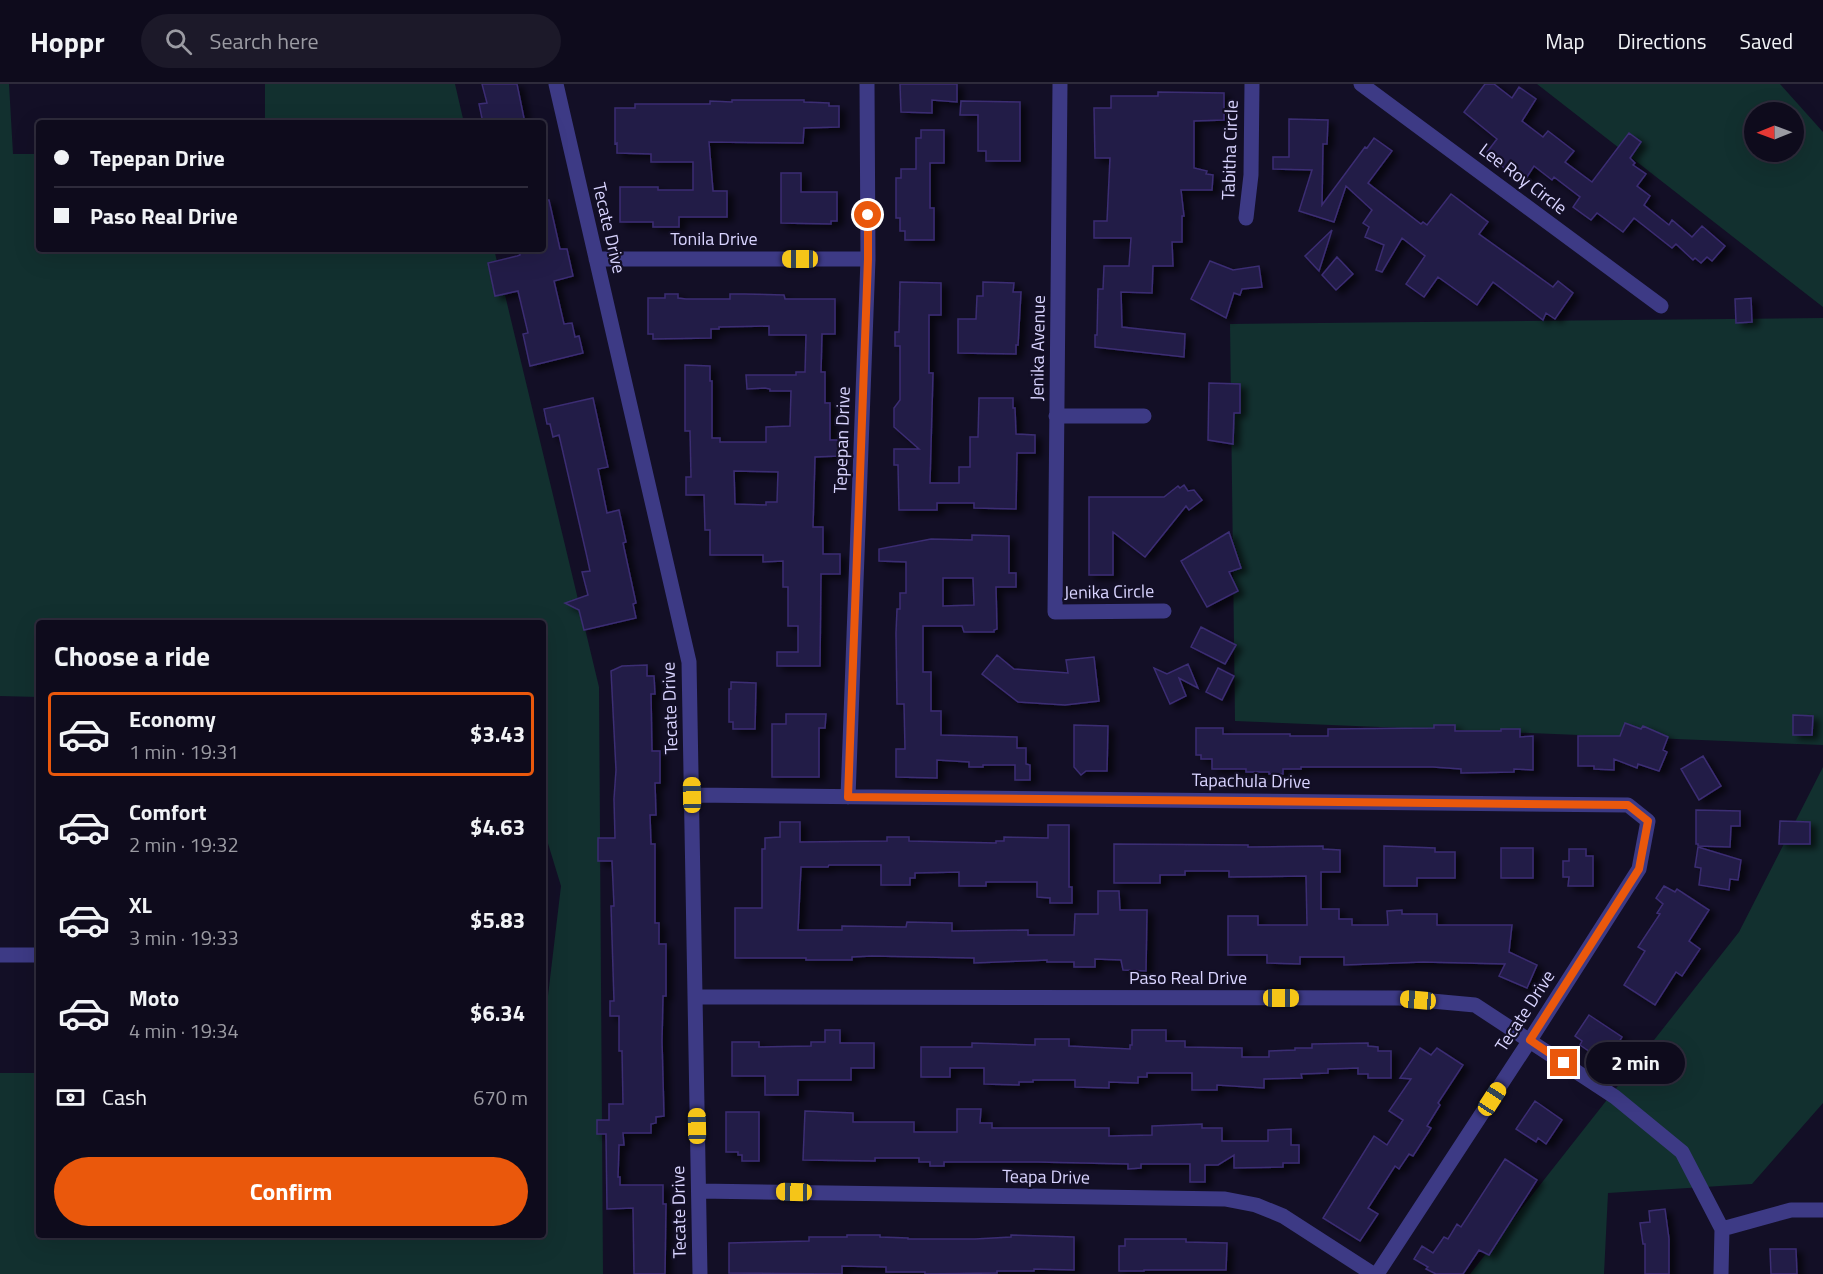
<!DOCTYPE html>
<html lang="en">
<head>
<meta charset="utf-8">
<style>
  :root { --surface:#0e0b1c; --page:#1c1929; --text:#f1f3f6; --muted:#9b9ba3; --line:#2e2b3b; --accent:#ea580c }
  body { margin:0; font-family:"Titillium Web",sans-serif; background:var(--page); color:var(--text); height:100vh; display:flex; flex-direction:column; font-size:22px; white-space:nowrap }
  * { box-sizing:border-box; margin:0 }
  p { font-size:20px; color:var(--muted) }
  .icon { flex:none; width:33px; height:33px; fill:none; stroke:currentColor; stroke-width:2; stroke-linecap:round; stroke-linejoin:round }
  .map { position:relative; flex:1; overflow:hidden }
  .side { position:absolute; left:36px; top:536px; width:510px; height:618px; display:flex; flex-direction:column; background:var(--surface); border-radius:6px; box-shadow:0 6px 24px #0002,0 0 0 2px var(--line) }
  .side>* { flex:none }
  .guide { position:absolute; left:36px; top:36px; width:510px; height:132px; border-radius:6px; box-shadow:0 6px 24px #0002,0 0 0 2px var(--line); display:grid; align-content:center; height:132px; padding:0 18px; background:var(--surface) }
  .needle { width:39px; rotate:269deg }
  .tools { position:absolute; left:1744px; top:18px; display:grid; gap:12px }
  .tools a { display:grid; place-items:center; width:60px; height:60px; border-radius:50%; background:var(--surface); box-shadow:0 6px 24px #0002,0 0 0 2px var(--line); font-size:30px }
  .end { position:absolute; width:27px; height:27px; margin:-14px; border:8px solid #ea580c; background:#fff; box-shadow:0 0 0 3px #fff }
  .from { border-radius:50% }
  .bubble { position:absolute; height:42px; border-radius:21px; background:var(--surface); box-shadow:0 6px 24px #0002,0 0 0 2px var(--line); font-size:20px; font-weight:700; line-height:42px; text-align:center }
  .car { position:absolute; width:18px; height:36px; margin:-18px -9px; border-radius:8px; box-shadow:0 0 4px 2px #0007; background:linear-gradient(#f5c518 24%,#345 0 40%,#f5c518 0 76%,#345 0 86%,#f5c518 0) }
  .guide b { display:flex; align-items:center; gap:21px; height:57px; font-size:22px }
  .guide b+b { border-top:2px solid var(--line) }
  .guide i { width:15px; height:15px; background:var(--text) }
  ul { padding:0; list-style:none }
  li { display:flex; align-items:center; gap:18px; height:84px; margin:0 12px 9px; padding:0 6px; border:3px solid transparent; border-radius:6px }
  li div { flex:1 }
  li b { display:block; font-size:22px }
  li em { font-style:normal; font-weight:700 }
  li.selected { border-color:var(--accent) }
  li>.icon { width:54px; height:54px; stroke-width:1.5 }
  h2 { padding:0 18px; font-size:27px; line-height:72px }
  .pay { display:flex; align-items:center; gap:15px; height:66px; padding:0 18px; font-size:22px }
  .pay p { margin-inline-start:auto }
  .primary-button { display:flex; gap:12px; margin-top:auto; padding:12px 18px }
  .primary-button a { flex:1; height:69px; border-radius:36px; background:var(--accent); color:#fff; font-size:24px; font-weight:700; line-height:69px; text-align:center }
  header { display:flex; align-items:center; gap:36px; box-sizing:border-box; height:84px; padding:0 30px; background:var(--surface); border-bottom:2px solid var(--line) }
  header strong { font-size:28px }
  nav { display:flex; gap:33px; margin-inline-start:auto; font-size:21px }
  .search { width:420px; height:54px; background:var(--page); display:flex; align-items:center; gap:15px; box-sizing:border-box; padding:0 21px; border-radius:33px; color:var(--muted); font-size:22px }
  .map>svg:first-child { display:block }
  .green { fill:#12302f; fill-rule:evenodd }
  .building { fill:#241b47; stroke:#3b2d73; stroke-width:1.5; fill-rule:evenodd; filter:url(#shadow) }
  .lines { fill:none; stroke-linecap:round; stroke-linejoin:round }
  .minor { stroke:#3d3a85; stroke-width:15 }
  .route { stroke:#ea580c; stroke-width:8 }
  .labels { text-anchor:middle; stroke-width:4.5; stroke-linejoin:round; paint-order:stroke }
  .street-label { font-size:18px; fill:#d9d4ff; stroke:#130f26 }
</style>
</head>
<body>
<header>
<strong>Hoppr</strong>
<div class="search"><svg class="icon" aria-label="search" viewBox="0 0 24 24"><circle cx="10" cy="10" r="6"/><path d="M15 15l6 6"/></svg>Search here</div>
<nav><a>Map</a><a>Directions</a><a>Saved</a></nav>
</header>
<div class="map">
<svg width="1823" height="1190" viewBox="0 0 1823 1190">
  <defs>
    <filter id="shadow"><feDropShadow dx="6" dy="4" stdDeviation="3" flood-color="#0009"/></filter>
  </defs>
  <rect width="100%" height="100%" fill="#130f26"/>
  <path class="green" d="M0 0H9L13 70H39V165H494L599 603 603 1190H0V989H39V1150H543V940L545 937 561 802 543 743V538H39V613L0 612Z
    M265 0H455L464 39H265Z
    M1537 0H1780L1823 48V223ZM1755 28H1794V68H1755Z
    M1823 234V661L1235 637 1230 240Z
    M1823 683V1019L1752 1100 1608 1109 1604 1190H1470L1739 848Z"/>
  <path class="building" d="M482 0H517L525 39H483L479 20 487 19Z
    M900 0H957V18L932 16V29L901 28Z
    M1485 0H1494L1512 14 1519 3 1536 15 1522 37 1543 53 1548 47 1574 67 1565 78 1592 98 1629 49 1641 58 1630 74 1635 79 1633 81 1646 90 1637 102 1650 112 1644 121 1669 141 1672 136 1692 153 1702 142 1725 162 1712 177 1707 173 1701 179 1695 174 1693 176 1676 160 1672 164 1634 134 1623 148 1597 129 1591 136 1573 123 1580 113 1554 93 1552 96 1534 82 1525 96 1507 84 1506 85 1496 78 1498 76 1487 68 1497 55 1464 28Z
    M1158 8 1224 9V36L1194 37V84L1207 87 1206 90 1213 91 1212 106H1181L1184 132H1182V158H1172L1173 182H1153L1152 209 1121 208 1122 243 1185 250 1184 273 1095 263V251H1097L1098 205H1103L1104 182H1129L1131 154H1094V137H1107L1110 74H1095L1094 24H1111V12H1158Z
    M732 16H804V18L829 19V22H839V43L804 44 803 59 709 58 713 107H727V133H679V143H653V138H620V103H658V106H693V78H651V70L617 69V59L615 60V24H635V20H710V17L732 18Z
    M961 17 1020 18V77H986V67H978V31H960Z
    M1289 35 1328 36 1327 60H1323L1322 121 1365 63 1367 64 1374 54 1392 67 1368 99 1421 140 1423 138 1427 141 1451 110 1488 138 1479 150 1553 203 1558 197 1573 209 1555 235 1546 229 1543 236 1493 198 1477 221 1438 193 1424 213 1406 200 1425 172 1402 154 1382 188 1376 186 1384 161 1365 153 1369 143 1363 139 1372 126 1346 102 1334 138 1299 127 1312 86 1273 85V73H1289Z
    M921 46H944V79H930V124H934V156H905V147H900V134H896V94H901V85H916V54H921Z
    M781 89H801V108H837V137H831V140L781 139Z
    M543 116H549L560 165H567L573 192 554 197 564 240 572 239 575 253 579 252 583 269 530 282 523 250 528 249 518 207 495 212 488 179 517 172 520 171 519 165H543Z
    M1332 146 1319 187 1305 172Z
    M1337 173 1353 190 1336 206 1322 191Z
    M1210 177 1233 186 1259 182 1262 203 1242 205 1240 211 1234 209 1226 234 1191 215Z
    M900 198 941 199V231H929V289H933L930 399H959V383H970V353H978L979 314H1013V324H1015L1016 350 1035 351V369H1017L1016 425 974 424V419H937V426H899L898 381H894V365H919L894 343V324L900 316V262H895V248H899Z
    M983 198 1014 199 1013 208H1021L1018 261H1016V270L958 269V235H976L977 212H983Z
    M665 210H678V214L686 215H730V210H744L784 211 785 215H835V250H822L821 288H825V319H830V356H839V372L815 373 813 443H823V470H840V490H821L820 582H777V568H798V542H788V503H783V477L763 478V471H710V446H705L704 411H686V393H691L690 347H685V281L710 282V297H712V354H720V358H766V343L790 342 791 307H770V305L765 304 747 305 746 291H796V288H805L806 251H769V242L719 243V245H711V254L653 255V250H648V214H665ZM734 387 778 388 777 418H766V421L735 420Z
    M1751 214 1752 238 1736 239 1735 215Z
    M1209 299 1240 300V329H1234L1233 360 1208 356Z
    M593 314 608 383 598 385 607 429 619 426 626 458 623 459 636 519 633 520 636 534 584 546 579 526 565 519 588 511 582 488 590 487 587 473 559 351 553 353 550 340H547L544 325Z
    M1184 401 1188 407 1194 406 1202 416 1189 426 1186 422 1145 473 1113 448V491H1089V413H1164L1178 402 1180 404Z
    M1229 448 1241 484 1229 488 1238 507 1207 523 1181 477Z
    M972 451 1009 452V489H1016V503H996L997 545 994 546V548H964L962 542H923V588H931V627H941V651L1017 653V664H1026V680L1030 681V696H1015V681H983V683H969V678L937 676V694L896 693V665H905L904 620H897L896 549 897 525H900V509H906V478L879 477V465L931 455 972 456ZM943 494H973L974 521 943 522Z
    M1201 543 1236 561 1225 580 1191 563Z
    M997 571 1014 585 1068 589 1066 576 1094 573 1099 617 1065 621 1018 618 982 590Z
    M1188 580 1198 604 1179 594 1186 612 1170 620 1154 584 1167 590Z
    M647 581V592H654L655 610H651L652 667H660V699H655L656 731H650L651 760H655V839H659V860H666V912H663L662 957 664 1032 656 1033V1039L651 1040V1049H623L624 1061H619L618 1093H620V1101H663V1120H666L665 1190H634L633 1124 607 1125 606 1050H597V1036H609V1020H623L622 967H619V932H610V917H614L611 822H614L612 777H598V754H615L614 715 616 686 611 587 622 582Z
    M1218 584 1234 592 1222 616 1206 608Z
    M731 598 756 599 755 645H733V638H729V605H731Z
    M786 630H826L825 644H819V693H772V640H786Z
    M1793 631 1813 632 1812 651H1793Z
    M1625 639 1641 645 1643 642 1668 653 1663 666 1667 668 1659 687 1638 680 1637 684 1614 675V686L1594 685V682H1578V652H1620Z
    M1074 641 1108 642 1107 687H1086L1081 691 1074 683Z
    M1434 641H1455V647H1501V645H1520V653L1533 652V686L1514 685V688L1461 689V685L1433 683H1301V685H1283V690H1269V688H1246V685H1212V675H1201V671H1196V644H1223V650H1290V652H1328V645L1434 644Z
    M1703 672 1721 702 1699 716 1681 685Z
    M1696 726 1740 727V742H1731L1730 763 1698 762V760H1696Z
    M1780 737 1810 738V760H1779Z
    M780 738H800V758L887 757V753H909V757L996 759V757H1004V753L1048 754V741H1069V803H1072V819H1050V814L1037 813V798H986V802H959V788L915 789V794H910V801H881V781H829L828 783H801L798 846H842V842L906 843 907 838 952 839V847L1028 846V851H1074L1075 830H1098V807H1119L1120 826H1147L1146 887 1123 886 1121 876 1095 875V883H1074V878H1047V876L974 879V874L872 872 852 873V876H806V874H735V824H762V765H765V754L780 753Z
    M1114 760 1248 761V763L1323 762V765L1340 766V788H1321V825H1339V835H1352V841H1388L1387 827 1402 826V830H1437V841H1512L1509 868 1537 881 1527 904 1499 892 1505 880 1423 878 1344 881V873H1300V880L1267 879V871H1228V832H1258V841H1307L1306 792 1229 793V787H1185V791H1160V799H1114Z
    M1384 762 1435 764V768H1455V794H1417V802H1384Z
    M1698 763 1741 776 1738 796 1730 795 1729 806 1699 801 1701 784 1695 783Z
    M1501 764H1533V794H1501Z
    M1569 765H1586V772H1593V802H1568L1569 793H1563V777H1569Z
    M1664 802 1675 808 1677 805 1709 826 1689 857 1700 865 1682 892 1676 888 1655 921 1624 901 1645 867 1638 863 1660 830 1657 829 1663 820 1656 814Z
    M1589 931 1622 953 1609 975 1602 970 1599 974 1580 961 1582 957 1575 952Z
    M825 946H840V959H874V984H851V996H798V1011H765V992H732V958H759V963L811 962V958H825Z
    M1132 946H1166V957H1185V963L1242 964V973H1269V967L1295 966V964H1312V960L1368 959V962L1378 963V967H1391V994H1368V990H1358V984L1328 985V989L1301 990 1302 994 1264 995V1004L1217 1001V1006H1192V989H1147V993H1138V999L1109 998V1004L1075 1003V996H1033V998H1019V1001L984 1000V984H950V993H921V963H972V959L1035 961V955H1069V962L1130 965V961H1132Z
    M1420 964 1431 971 1437 964 1463 981 1438 1019 1440 1021 1427 1042 1431 1044 1413 1072 1409 1070 1399 1085 1395 1082 1368 1124 1378 1130 1360 1157 1323 1134 1374 1052 1387 1061 1403 1036 1389 1027 1411 995 1400 994Z
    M1535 1017 1562 1036 1546 1060 1538 1054 1536 1058 1516 1045Z
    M957 1025H981L980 1039H992V1044H1109V1052L1152 1051V1042L1202 1040V1044H1222V1057H1268V1046L1291 1045V1061H1299V1079H1283V1083L1234 1084V1071L1218 1081H1205V1098H1190V1080H1141V1084L1128 1085V1080L1038 1078H944V1082H930V1078H919V1074H875V1077L803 1076 805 1027 853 1029V1038H914V1048H957Z
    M726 1028H759V1077H742V1071H738V1068H726Z
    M1505 1075 1537 1096 1489 1171 1479 1166 1463 1190H1436L1426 1185 1428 1183 1414 1175 1422 1162 1433 1169 1444 1153 1448 1155 1457 1140 1461 1143Z
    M1665 1125 1669 1155V1190H1645V1160H1643L1640 1139 1650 1138 1649 1127Z
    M847 1151H880V1153L908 1154V1155H975L1011 1153V1151L1074 1153V1186L1034 1185V1187H997V1189L925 1190V1188H886V1183L842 1182V1190L729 1189V1159L809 1157V1153H847Z
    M1125 1155H1186V1158L1227 1159 1226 1186H1144V1187H1119V1162H1125Z
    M1770 1165H1796L1797 1190H1771Z"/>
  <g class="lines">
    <path class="minor" d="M556 0 689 578 700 1190
      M1060 0 1055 528 1164 527
      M1361 0 1661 222
      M1246 134 1251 91 1252 0
      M596 175H868
      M1056 332H1144
      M692 711 1628 721 1648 737 1639 785 1530 956 1377 1190
      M848 713 868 175 867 0
      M0 871H39
      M695 913 1399 914 1475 921 1615 1013 1682 1068 1722 1145 1721 1190
      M699 1107 1225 1115 1256 1121 1283 1132 1373 1190
      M1722 1145 1791 1126H1823"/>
  </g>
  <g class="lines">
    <path class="route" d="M868 131V175L848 713 1628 721 1648 737 1639 785 1530 956 1564 979"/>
  </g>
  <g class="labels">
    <g class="street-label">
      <text transform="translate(1230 66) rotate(-88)" y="6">Tabitha Circle</text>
      <text transform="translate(1523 95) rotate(37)" y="6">Lee Roy Circle</text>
      <text transform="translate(609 144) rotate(77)" y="6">Tecate Drive</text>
      <text x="714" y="161">Tonila Drive</text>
      <text transform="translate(1038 264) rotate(-89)" y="6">Jenika Avenue</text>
      <text transform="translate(842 356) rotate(-88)" y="6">Tepepan Drive</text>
      <text transform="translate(1109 508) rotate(-1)" y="6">Jenika Circle</text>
      <text transform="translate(670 624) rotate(-92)" y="6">Tecate Drive</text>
      <text transform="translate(1251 697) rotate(1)" y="6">Tapachula Drive</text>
      <text x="1188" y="900">Paso Real Drive</text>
      <text transform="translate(1525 927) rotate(-57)" y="6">Tecate Drive</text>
      <text transform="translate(1046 1093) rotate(1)" y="6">Teapa Drive</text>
      <text transform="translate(679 1128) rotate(-91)" y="6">Tecate Drive</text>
    </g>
  </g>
</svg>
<div class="tools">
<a><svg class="needle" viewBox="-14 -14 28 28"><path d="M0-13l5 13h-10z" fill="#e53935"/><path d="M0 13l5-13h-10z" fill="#9b9ba3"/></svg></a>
</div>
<i class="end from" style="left:868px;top:131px"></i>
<i class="end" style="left:1564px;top:979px"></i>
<div class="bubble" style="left:1586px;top:958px;width:99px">2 min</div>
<i class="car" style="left:800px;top:175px;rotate:270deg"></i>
<i class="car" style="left:692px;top:711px;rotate:359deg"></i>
<i class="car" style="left:1281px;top:914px;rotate:90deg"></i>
<i class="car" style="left:1418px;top:916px;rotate:275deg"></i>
<i class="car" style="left:1492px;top:1015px;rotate:33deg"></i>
<i class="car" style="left:697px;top:1042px;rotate:359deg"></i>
<i class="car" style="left:794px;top:1108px;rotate:271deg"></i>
<div class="guide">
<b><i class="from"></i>Tepepan Drive</b>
<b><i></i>Paso Real Drive</b>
</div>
<section class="side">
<h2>Choose a ride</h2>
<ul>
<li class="selected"><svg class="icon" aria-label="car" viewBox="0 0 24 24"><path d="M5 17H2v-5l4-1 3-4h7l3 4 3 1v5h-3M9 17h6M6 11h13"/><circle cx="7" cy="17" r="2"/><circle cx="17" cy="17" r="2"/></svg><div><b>Economy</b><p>1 min · 19:31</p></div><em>$3.43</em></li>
<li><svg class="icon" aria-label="car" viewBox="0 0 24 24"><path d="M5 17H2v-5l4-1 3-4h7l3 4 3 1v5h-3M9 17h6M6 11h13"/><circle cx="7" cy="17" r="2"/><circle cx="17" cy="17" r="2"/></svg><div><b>Comfort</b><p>2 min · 19:32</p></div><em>$4.63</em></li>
<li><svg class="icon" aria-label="car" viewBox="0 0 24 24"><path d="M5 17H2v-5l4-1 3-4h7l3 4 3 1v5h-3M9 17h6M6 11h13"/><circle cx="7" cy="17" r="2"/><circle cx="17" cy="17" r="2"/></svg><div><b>XL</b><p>3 min · 19:33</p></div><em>$5.83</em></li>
<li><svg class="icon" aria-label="car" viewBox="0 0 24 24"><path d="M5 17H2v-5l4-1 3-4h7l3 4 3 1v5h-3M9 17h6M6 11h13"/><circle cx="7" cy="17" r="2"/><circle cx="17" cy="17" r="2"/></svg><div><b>Moto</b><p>4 min · 19:34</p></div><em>$6.34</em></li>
</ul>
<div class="pay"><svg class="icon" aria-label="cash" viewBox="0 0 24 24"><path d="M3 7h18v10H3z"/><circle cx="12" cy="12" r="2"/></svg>Cash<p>670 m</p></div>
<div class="primary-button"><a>Confirm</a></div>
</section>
</div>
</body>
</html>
